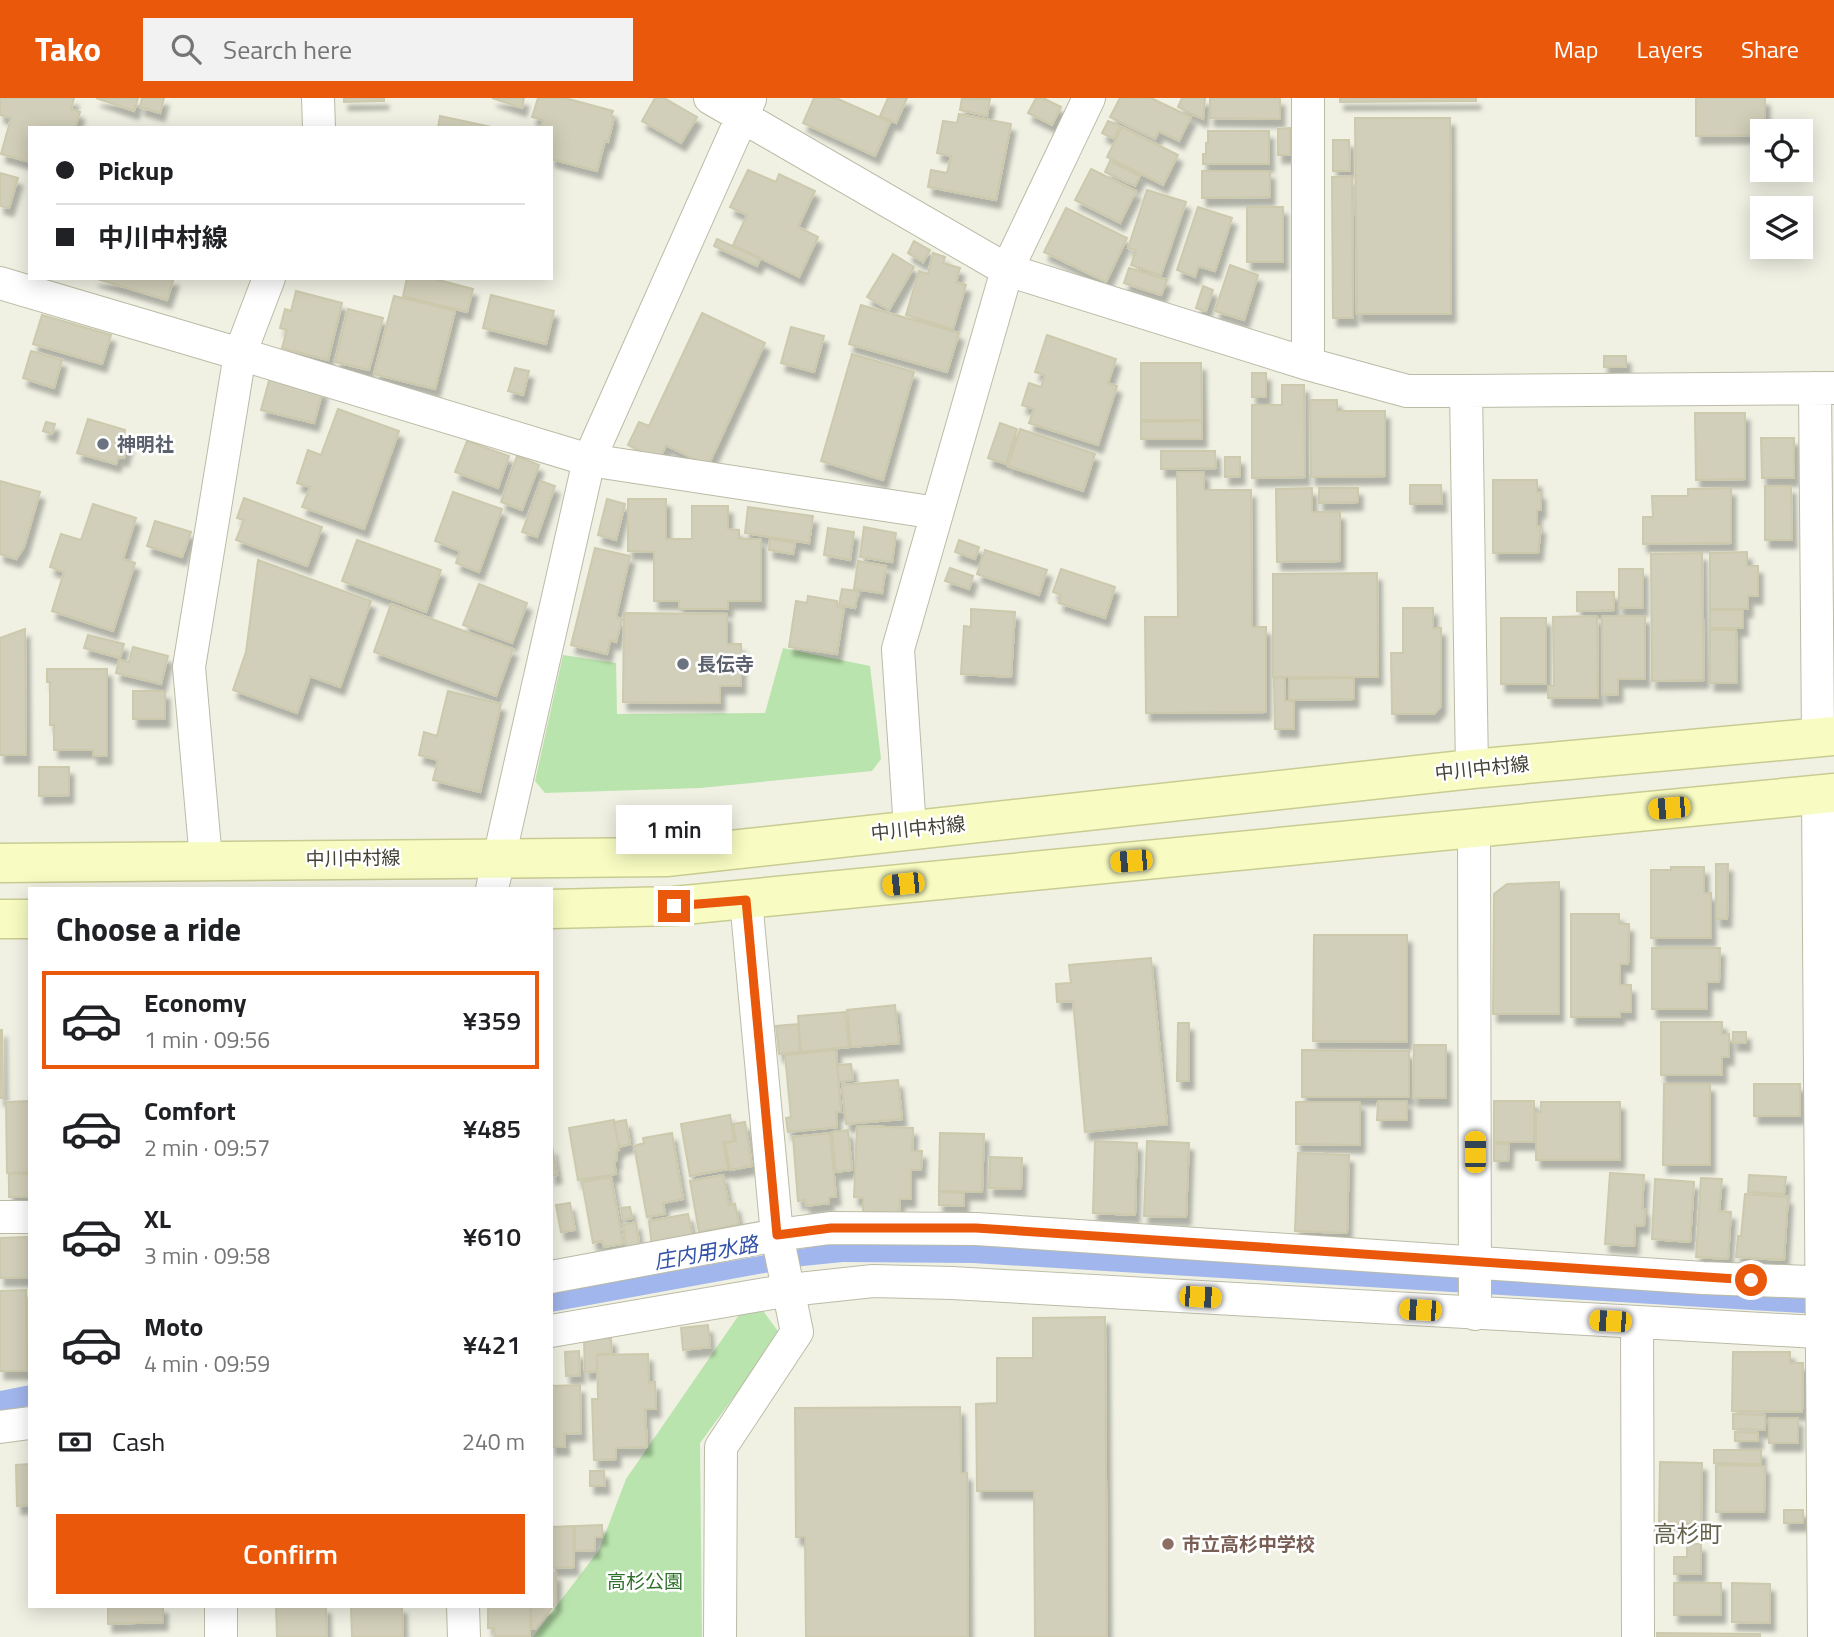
<!DOCTYPE html>
<html lang="en">
<head>
<meta charset="utf-8">
<style>
  :root { --surface:#fff; --page:#f2f2f2; --text:#202124; --muted:#757577; --line:#e0e0e0; --accent:#ea580c }
  body { margin:0; font-family:"Titillium Web","Noto Sans JP",sans-serif; background:var(--page); color:var(--text); height:100vh; display:flex; flex-direction:column; font-size:26px; white-space:nowrap }
  * { box-sizing:border-box; margin:0 }
  p { font-size:23px; color:var(--muted) }
  .icon { flex:none; width:38px; height:38px; fill:none; stroke:currentColor; stroke-width:2; stroke-linecap:round; stroke-linejoin:round }
  .map { position:relative; flex:1; overflow:hidden }
  .details { position:absolute; left:28px; top:789px; width:525px; height:721px; display:flex; flex-direction:column; background:var(--surface); border-radius:0px; box-shadow:0 4px 18px #0003 }
  .details>* { flex:none }
  .guide { position:absolute; left:28px; top:28px; width:525px; height:154px; border-radius:0px; box-shadow:0 4px 18px #0003; display:grid; align-content:center; height:154px; padding:0 28px; background:var(--surface) }
  .controls { position:absolute; left:1750px; top:21px; display:grid; gap:14px }
  .controls a { display:grid; place-items:center; width:63px; height:63px; border-radius:0px; background:var(--surface); box-shadow:0 4px 18px #0003; font-size:35px }
  .end { position:absolute; width:32px; height:32px; margin:-16px; border:9px solid #ea580c; background:#fff; box-shadow:0 0 0 4px #fff }
  .from { border-radius:50% }
  .bubble { position:absolute; height:49px; border-radius:0px; background:var(--surface); box-shadow:0 4px 18px #0003; font-size:23px; font-weight:600; line-height:49px; text-align:center }
  .car { position:absolute; width:21px; height:42px; margin:-21px -10px; border-radius:9px; box-shadow:0 0 5px 2px #0007; background:linear-gradient(#f5c518 24%,#345 0 40%,#f5c518 0 76%,#345 0 86%,#f5c518 0) }
  .guide b { display:flex; align-items:center; gap:24px; height:66px; font-size:26px }
  .guide b+b { border-top:2px solid var(--line) }
  .guide i { width:18px; height:18px; background:var(--text) }
  ul { padding:0; list-style:none }
  li { display:flex; align-items:center; gap:21px; height:98px; margin:0 14px 10px; padding:0 14px; border:4px solid transparent; border-radius:0px }
  li div { flex:1 }
  li b { display:block; font-size:26px }
  li em { font-style:normal; font-weight:600 }
  li.active { border-color:var(--accent) }
  li>.icon { width:63px; height:63px; stroke-width:1.5 }
  h2 { padding:0 28px; font-size:32px; line-height:84px }
  .pay { display:flex; align-items:center; gap:18px; height:77px; padding:0 28px; font-size:26px }
  .pay p { margin-inline-start:auto }
  .action { display:flex; gap:14px; margin-top:auto; padding:14px 28px }
  .action a { flex:1; height:80px; border-radius:0px; background:var(--accent); color:#fff; font-size:28px; font-weight:600; line-height:80px; text-align:center }
  header { display:flex; align-items:center; gap:42px; box-sizing:border-box; height:98px; padding:0 35px; background:var(--accent); color:#fff }
  header strong { font-size:33px }
  nav { display:flex; gap:38px; margin-inline-start:auto; font-size:24px }
  .search { width:490px; height:63px; background:var(--page); display:flex; align-items:center; gap:18px; box-sizing:border-box; padding:0 24px; border-radius:0px; color:var(--muted); font-size:26px }
  .map>svg:first-child { display:block }
  .green { fill:#bae4ad }
  .water { fill:#a1b6ec }
  .building { fill:#d1cfb9; stroke:#ccc9ad; stroke-width:2; filter:url(#shadow) }
  .lines { fill:none; stroke-linecap:round; stroke-linejoin:round }
  .street-casing { stroke:#bbbba6; stroke-width:34 }
  .secondary-casing { stroke:#c9cc92; stroke-width:41 }
  .street { stroke:#fff; stroke-width:32 }
  .secondary { stroke:#f8fcc2; stroke-width:38 }
  .route { stroke:#ea580c; stroke-width:9 }
  .worship-dot { fill:#6b7280; stroke:#fff; stroke-width:2.5 }
  .education-dot { fill:#8d6e63; stroke:#fff; stroke-width:2.5 }
  .labels { text-anchor:middle; stroke-width:5; stroke-linejoin:round; paint-order:stroke }
  .worship-label { font-size:19px; font-weight:bold; fill:#5b616d; stroke:#fff; text-anchor:start }
  .street-label { font-size:19px; fill:#424134; stroke:#fff }
  .education-label { font-size:19px; font-weight:bold; fill:#785e54; stroke:#fff; text-anchor:start }
  .park-label { font-size:19px; fill:#2f702a; stroke:#fff }
  .water-label { font-size:21px; font-style:italic; fill:#3352a8; stroke:#fff }
  .quarter-label { font-size:23px; fill:#64624b; stroke:#fff }
</style>
</head>
<body>
<header>
<strong>Tako</strong>
<div class="search"><svg class="icon" aria-label="search" viewBox="0 0 24 24"><circle cx="10" cy="10" r="6"/><path d="M15 15l6 6"/></svg>Search here</div>
<nav><a>Map</a><a>Layers</a><a>Share</a></nav>
</header>
<div class="map">
<svg width="1834" height="1539" viewBox="0 0 1834 1539">
  <defs>
    <filter id="shadow"><feDropShadow dx="4.5" dy="8" stdDeviation="2" flood-color="#0004"/></filter>
  </defs>
  <rect width="100%" height="100%" fill="#f0f1e3"/>
  <path class="green" d="M783 550 870 568 881 661 872 673 700 690 545 695 535 683 563 557 616 565 617 616 765 615Z
    M759 1207 780 1236 700 1345 702 1539H533L599 1452 626 1381 743 1211Z"/>
  <path class="water" d="M829 1146H961L1800 1195 1834 1217 973 1165 843 1164 803 1168 551 1214V1194Z
    M30 1287V1308L0 1313V1293Z"/>
  <path class="building" d="M0 0H74L71 11 80 14 75 30H30V64L1 56 11 20 0 17Z
    M96 0H138L134 13Z
    M142 0H164L160 15 140 9Z
    M344 0H384V3L344 4Z
    M492 0H524L522 10Z
    M538 0H565L613 13 611 18 614 19 608 44 605 43 597 73 551 61V30H541L543 22 532 19Z
    M655 0H664L697 19 681 45 642 23Z
    M814 0H836L890 24 875 58 803 25Z
    M888 0H907L896 25 880 18Z
    M962 0 990 1 987 18 960 12Z
    M1036 0H1043L1061 9 1052 27 1028 15Z
    M1120 0H1151L1191 19 1179 43 1159 33 1155 41 1110 19Z
    M1182 0H1205L1203 21 1178 9Z
    M1210 0H1280V21L1210 20Z
    M1340 0H1476V3L1340 4Z
    M1696 0H1765V33H1762V37L1696 38Z
    M959 16 1011 26 996 102 928 89 931 72 947 75 951 58 937 55 943 23 957 25Z
    M440 18 496 30H438Z
    M1355 20H1450L1451 216H1357Z
    M1108 23 1120 28 1114 41 1102 35Z
    M1122 29 1178 57 1163 87 1107 59Z
    M1290 30V57H1278V31Z
    M1208 33H1269V66H1203V56H1206V45H1208Z
    M1333 42H1349L1350 73H1333Z
    M1110 63 1140 78 1135 88 1105 74Z
    M1091 71 1136 93 1120 125 1075 102Z
    M748 72 776 84 779 76 815 93 798 129 818 139 799 179 733 147 747 117 730 109Z
    M1202 73H1270V99L1202 100Z
    M0 75 18 80 9 110 0 108Z
    M1352 78 1353 220H1333L1332 79Z
    M1147 92 1186 104 1161 177 1131 167 1136 152 1128 150Z
    M1198 109 1232 120 1215 173 1198 168 1195 179 1177 172Z
    M1247 109H1283V164H1247Z
    M1066 110 1127 140 1106 184 1044 154Z
    M717 141 760 161 757 168 714 148Z
    M914 143 930 152 923 164 908 155Z
    M933 155 945 159 943 165 960 170 956 184 966 187 953 231 906 217 919 173 928 176Z
    M893 156 914 169 889 212 867 199Z
    M1230 167 1258 177 1244 222 1215 213Z
    M1129 170 1167 182 1161 197 1124 185Z
    M94 180H174L167 202Z
    M407 180H431L473 191 467 214 403 198Z
    M1203 188 1213 192 1206 213 1196 210Z
    M296 193 342 205 328 262 282 250 287 232 280 230 285 211 291 213Z
    M491 197 554 213 546 246 483 230Z
    M394 198 455 213 435 291 374 276Z
    M861 207 959 235 947 274 849 246Z
    M348 211 383 220 369 272 335 264Z
    M702 215 765 245 708 368 666 347 659 362 628 347 639 324 649 328Z
    M42 217 111 237 102 266 33 246Z
    M791 229 824 238 814 274 781 265Z
    M1047 237 1116 261 1108 285 1117 288 1098 347 1029 325 1034 311 1022 307 1029 285 1041 289 1045 277 1035 274Z
    M31 253 62 262 54 290 23 280Z
    M852 256 914 274 883 382 821 363Z
    M1604 258H1626V269H1604Z
    M1141 265H1201L1202 322H1141Z
    M515 270 529 273 523 297 508 293Z
    M1252 275H1266V299H1252Z
    M270 279 323 292 314 325 261 312Z
    M1282 287H1304L1305 379 1252 380V307H1282Z
    M1310 302H1337V313H1385V378L1311 379Z
    M338 311 399 333 364 431 302 409 310 389 297 385 308 352 321 357Z
    M1695 315H1745V381L1696 382Z
    M88 321 125 332 123 343 128 345 124 360 118 359 116 366 77 355Z
    M1202 323V341H1141V324Z
    M46 324 55 326 52 336 43 333Z
    M1000 325 1017 331 1006 366 988 360Z
    M1020 331 1095 356 1083 393 1008 368Z
    M1761 340H1794V380H1762Z
    M467 343 509 358 498 390 455 374Z
    M1161 353H1215L1216 370 1161 371Z
    M517 358 539 367 522 412 501 404Z
    M1225 359H1240V378L1225 379Z
    M1177 374H1204V392H1251L1252 529H1266V614L1146 615 1145 519H1178Z
    M1493 382H1537V394H1541V412H1537V428H1541L1538 455H1493Z
    M0 383 40 394 24 449 16 461 0 456Z
    M541 383 555 388 537 439 522 434Z
    M1410 387H1441L1442 406H1410Z
    M1765 388H1791L1792 442H1765Z
    M1312 390V414H1340V463L1277 464 1276 391Z
    M1319 390H1358V404L1319 405Z
    M1731 390V445L1643 446V419H1653L1652 398H1688V391Z
    M453 394 502 411 479 474 456 465 460 453 435 443Z
    M244 400 322 429 307 468 236 442 244 422 237 420Z
    M607 401 625 406 616 442 598 437Z
    M628 401H666V441H692V408H728V431L739 432V441H761V503H728V511H679V503H654V454L628 453Z
    M93 406 136 420 123 461 135 465 113 533 52 513 64 474 50 469 61 436 81 442Z
    M748 409 813 418 809 445 745 435Z
    M155 423 191 434 182 459 147 448Z
    M864 429 896 435 892 464 860 459Z
    M828 430 854 434 850 462 824 457Z
    M770 441 795 445 793 456 769 452Z
    M357 442 441 472 426 514 342 483Z
    M959 442 979 449 975 461 955 454Z
    M595 450 630 458 616 519 622 521 616 544 610 542 607 556 571 547Z
    M985 452 1047 472 1039 497 977 476Z
    M1747 454V468H1758V498H1748V511H1710V455Z
    M1702 455 1704 582 1652 583 1651 456Z
    M258 462 371 503 340 589 310 578 297 615 233 592 246 554Z
    M858 463 886 468 882 495 854 491Z
    M950 470 973 478 969 491 945 483Z
    M1061 471 1115 489 1105 520 1059 505 1061 497 1053 494Z
    M1619 471H1643V510H1619Z
    M1377 475 1378 579H1273V476Z
    M479 486 527 505 512 545 463 527Z
    M842 491 858 493 855 510 839 507Z
    M1577 494H1614V512L1577 513Z
    M808 498 837 503V509L844 510 837 556 789 549 796 503 807 505Z
    M391 506 513 551 496 598 374 554Z
    M1403 510H1433V530H1441V608L1434 616H1392L1391 555H1403Z
    M971 511 1015 514 1011 579 961 576 964 528 971 529Z
    M1710 512H1743V530H1710Z
    M624 515 727 516V546H741V588H720V605L623 604Z
    M1597 518 1598 600H1548V588H1554L1553 519Z
    M1602 518H1645V581H1618V596L1602 597Z
    M1501 520H1546V586H1501Z
    M25 531 26 657H0V540Z
    M1710 532H1736L1737 585H1710Z
    M88 537 124 546 120 560 84 550Z
    M133 549 168 558 161 586 116 575 119 562 129 564Z
    M47 571H107V658H93V652H54V627H50V584H47Z
    M1274 580H1285V603H1294V631H1275Z
    M1354 580V601L1289 602V581Z
    M133 593H165V621H133Z
    M448 593 501 606 480 694 433 682 438 662 419 657 424 634 437 638Z
    M39 669H69V697L39 698Z
    M1716 766H1728L1727 821H1716Z
    M1671 769H1704V795H1711V840H1651V772H1671Z
    M1559 784V916H1493L1494 796 1507 786Z
    M1571 816H1619V826H1629L1628 866H1620V887H1631V914H1620V919H1571Z
    M1314 837H1407V944L1313 943Z
    M1652 850H1720L1719 884H1707V911H1652Z
    M1151 860 1167 1026 1085 1034 1073 903 1057 904 1056 886 1071 885 1069 867Z
    M895 907 899 945 851 949 847 912Z
    M845 914 849 949 801 954 798 918Z
    M1661 924H1722V936H1729V959H1722V977H1661Z
    M1178 925H1189V983H1177Z
    M798 926 800 954 779 956 776 928Z
    M0 932H2L3 1000H0Z
    M1733 934H1746V945H1733Z
    M1414 947H1446V1000H1413Z
    M836 952 841 1014H836L837 1029 788 1034 786 1020 791 1019 785 957Z
    M1302 952 1409 953V999H1302Z
    M851 966 853 982 839 984 837 967Z
    M898 982 902 1021 846 1026 842 987Z
    M1664 986H1710V1067H1663Z
    M1754 986H1800V1018H1754Z
    M30 1003V1074L7 1075 6 1004Z
    M1378 1003H1407V1022H1377Z
    M1494 1003H1534V1044H1494Z
    M1296 1004H1360V1047L1296 1046Z
    M1541 1004H1620V1062H1536V1014H1541Z
    M730 1017 734 1043 723 1044 728 1071 690 1078 681 1026Z
    M614 1022 619 1052 616 1053 617 1062 614 1063 616 1076 578 1082 569 1030Z
    M626 1022 630 1046 619 1049 614 1024Z
    M745 1024 752 1068 730 1072 725 1045 736 1043 733 1026Z
    M857 1028 913 1030 912 1053H922L921 1072H911V1101H900L899 1115 863 1114V1100L854 1099Z
    M848 1032 852 1072 836 1074 832 1034Z
    M672 1035 683 1101 663 1105 665 1116 647 1119 634 1048 644 1045 643 1040Z
    M830 1035 836 1099H829V1105L806 1108 805 1102 798 1103 793 1039Z
    M940 1035 984 1036 982 1094 939 1093Z
    M1095 1043 1137 1045 1135 1117 1093 1115Z
    M1147 1043 1189 1045 1186 1119 1144 1118Z
    M1494 1046H1509L1508 1063H1494Z
    M552 1049 557 1077 551 1078V1049Z
    M1298 1055 1349 1057 1347 1135 1295 1133Z
    M990 1059 1022 1060 1021 1091 989 1090Z
    M1610 1075 1644 1077 1642 1111H1645L1644 1128 1635 1127 1634 1148 1605 1146Z
    M9 1076H30V1099H9Z
    M723 1077 729 1107 735 1106 739 1126 699 1134 690 1083Z
    M1749 1077 1786 1079 1784 1096 1748 1094Z
    M611 1079 623 1146 604 1149 602 1143 593 1145 582 1084Z
    M1701 1080 1722 1081 1719 1113 1731 1114 1728 1161 1696 1159Z
    M1655 1081 1694 1084 1690 1144 1652 1141Z
    M939 1094 964 1095V1108L939 1107Z
    M1745 1096 1788 1099 1784 1162 1736 1159 1738 1138H1741Z
    M570 1105 575 1132 561 1134 556 1107Z
    M630 1109 632 1120 623 1121 621 1110Z
    M688 1116 693 1141 652 1149 649 1123Z
    M636 1124 640 1150 627 1152 623 1127Z
    M28 1139V1180H0V1140Z
    M26 1192 27 1273H0V1193Z
    M1105 1219 1107 1539H1035L1034 1393H977L976 1306 997 1305V1260H1033V1220Z
    M708 1227 710 1249 683 1252 681 1230Z
    M611 1240 612 1256H597V1273L585 1274 584 1241Z
    M579 1253 580 1277 566 1278 565 1254Z
    M1733 1254H1790V1265H1803L1802 1314 1732 1313Z
    M648 1256 649 1285 655 1284 656 1311H645L647 1349 616 1350V1361L594 1362 592 1301H598L597 1257Z
    M580 1287 581 1335 564 1336 565 1349H551V1288Z
    M960 1309 961 1375H967L968 1539H806L805 1439H796L795 1310Z
    M1733 1316 1765 1317V1332L1733 1331Z
    M1769 1320H1798V1345H1769Z
    M1735 1334 1758 1335V1343H1735Z
    M1714 1352H1761V1366L1714 1365Z
    M1660 1364 1702 1365 1701 1426 1659 1425Z
    M30 1366V1407L17 1408 16 1367Z
    M1716 1367 1765 1368 1764 1414H1716Z
    M590 1373H604L605 1388H590Z
    M1784 1412H1803V1425H1784Z
    M602 1427V1439H595V1452L575 1453V1428Z
    M573 1428 574 1469 551 1470V1429Z
    M1687 1446H1701V1476H1674V1459H1687Z
    M551 1475H556V1505L535 1531H532L531 1508H551Z
    M1674 1485H1721V1517H1674Z
    M1732 1485 1770 1486V1525L1732 1524Z
    M108 1508H163V1524L108 1526Z
    M276 1508H326L327 1539H277Z
    M351 1508H402L403 1539H352Z
    M488 1508H530V1538H495L494 1530H488Z
    M1657 1535 1760 1536V1539H1657Z"/>
  <g class="lines">
    <defs>
      <path id="street" d="M318 0 319 30
        M710 0 1007 172 1308 266 1407 293H1466L1472 671
        M1308 0V266
        M0 185 240 256 589 362 937 415
        M1815 290 1818 640
        M1466 293 1834 290
        M1818 696 1824 1539
        M1474 729 1475 1216
        M910 731 898 551 1007 172 1089 0
        M206 762 189 569 240 256 269 180
        M492 791 589 362 750 1
        M0 1119H30
        M551 1179 777 1137 830 1130 976 1131 1703 1180 1834 1185
        M1637 1225 1638 1539
        M551 1233 789 1192 873 1183 952 1185 1834 1235
        M0 1329 30 1325
        M221 1508V1539
        M463 1508 464 1539
        M720 1539 721 1349 797 1234 777 1137 746 802"/>
      <path id="secondary" d="M0 765 666 759 1472 671 1834 638
        M551 811 674 808 1834 695
        M0 821H30"/>
    </defs>
    <use href="#street" class="street-casing"/>
    <use href="#secondary" class="secondary-casing"/>
    <use href="#street" class="street"/>
    <use href="#secondary" class="secondary"/>
  </g>
  <g class="lines">
    <path class="route" d="M674 808 746 802 777 1137 831 1130H976L1751 1182"/>
  </g>
  <g class="worship-dot">
    <circle cx="103" cy="346" r="7"/>
    <circle cx="683" cy="566" r="7"/>
  </g>
  <circle class="education-dot" cx="1168" cy="1446" r="7"/>
  <g class="labels">
    <g class="worship-label">
      <text x="117" y="353">神明社</text>
      <text x="697" y="573">長伝寺</text>
    </g>
    <g class="street-label">
      <text transform="translate(1482 670) rotate(-6)" y="7">中川中村線</text>
      <text transform="translate(918 730) rotate(-6)" y="7">中川中村線</text>
      <text transform="translate(353 760) rotate(-1)" y="7">中川中村線</text>
    </g>
    <g class="education-label">
      <text x="1182" y="1453">市立高杉中学校</text>
    </g>
    <g class="park-label">
      <text x="645" y="1490">高杉公園</text>
    </g>
    <g class="water-label">
      <text transform="translate(706 1155) rotate(-10)" y="7">庄内用水路</text>
    </g>
    <g class="quarter-label">
      <text x="1688" y="1444">高杉町</text>
    </g>
  </g>
</svg>
<div class="controls">
<a><svg class="icon" aria-label="locate" viewBox="0 0 24 24"><circle cx="12" cy="12" r="6"/><path d="M12 2v4M12 18v4M2 12h4M18 12h4"/></svg></a>
<a><svg class="icon" aria-label="layers" viewBox="0 0 24 24"><path d="M12 4l9 5-9 5-9-5zM3 14l9 5 9-5"/></svg></a>
</div>
<i class="end from" style="left:1751px;top:1182px"></i>
<i class="end" style="left:674px;top:808px"></i>
<div class="bubble" style="left:616px;top:707px;width:116px">1 min</div>
<i class="car" style="left:1669px;top:710px;rotate:265deg"></i>
<i class="car" style="left:1131px;top:763px;rotate:265deg"></i>
<i class="car" style="left:903px;top:786px;rotate:264deg"></i>
<i class="car" style="left:1475px;top:1054px;rotate:0deg"></i>
<i class="car" style="left:1200px;top:1199px;rotate:93deg"></i>
<i class="car" style="left:1420px;top:1212px;rotate:273deg"></i>
<i class="car" style="left:1610px;top:1223px;rotate:273deg"></i>
<div class="guide">
<b><i class="from"></i>Pickup</b>
<b><i></i>中川中村線</b>
</div>
<section class="details">
<h2>Choose a ride</h2>
<ul>
<li class="active"><svg class="icon" aria-label="car" viewBox="0 0 24 24"><path d="M5 17H2v-5l4-1 3-4h7l3 4 3 1v5h-3M9 17h6M6 11h13"/><circle cx="7" cy="17" r="2"/><circle cx="17" cy="17" r="2"/></svg><div><b>Economy</b><p>1 min · 09:56</p></div><em>¥359</em></li>
<li><svg class="icon" aria-label="car" viewBox="0 0 24 24"><path d="M5 17H2v-5l4-1 3-4h7l3 4 3 1v5h-3M9 17h6M6 11h13"/><circle cx="7" cy="17" r="2"/><circle cx="17" cy="17" r="2"/></svg><div><b>Comfort</b><p>2 min · 09:57</p></div><em>¥485</em></li>
<li><svg class="icon" aria-label="car" viewBox="0 0 24 24"><path d="M5 17H2v-5l4-1 3-4h7l3 4 3 1v5h-3M9 17h6M6 11h13"/><circle cx="7" cy="17" r="2"/><circle cx="17" cy="17" r="2"/></svg><div><b>XL</b><p>3 min · 09:58</p></div><em>¥610</em></li>
<li><svg class="icon" aria-label="car" viewBox="0 0 24 24"><path d="M5 17H2v-5l4-1 3-4h7l3 4 3 1v5h-3M9 17h6M6 11h13"/><circle cx="7" cy="17" r="2"/><circle cx="17" cy="17" r="2"/></svg><div><b>Moto</b><p>4 min · 09:59</p></div><em>¥421</em></li>
</ul>
<div class="pay"><svg class="icon" aria-label="cash" viewBox="0 0 24 24"><path d="M3 7h18v10H3z"/><circle cx="12" cy="12" r="2"/></svg>Cash<p>240 m</p></div>
<div class="action"><a>Confirm</a></div>
</section>
</div>
</body>
</html>
